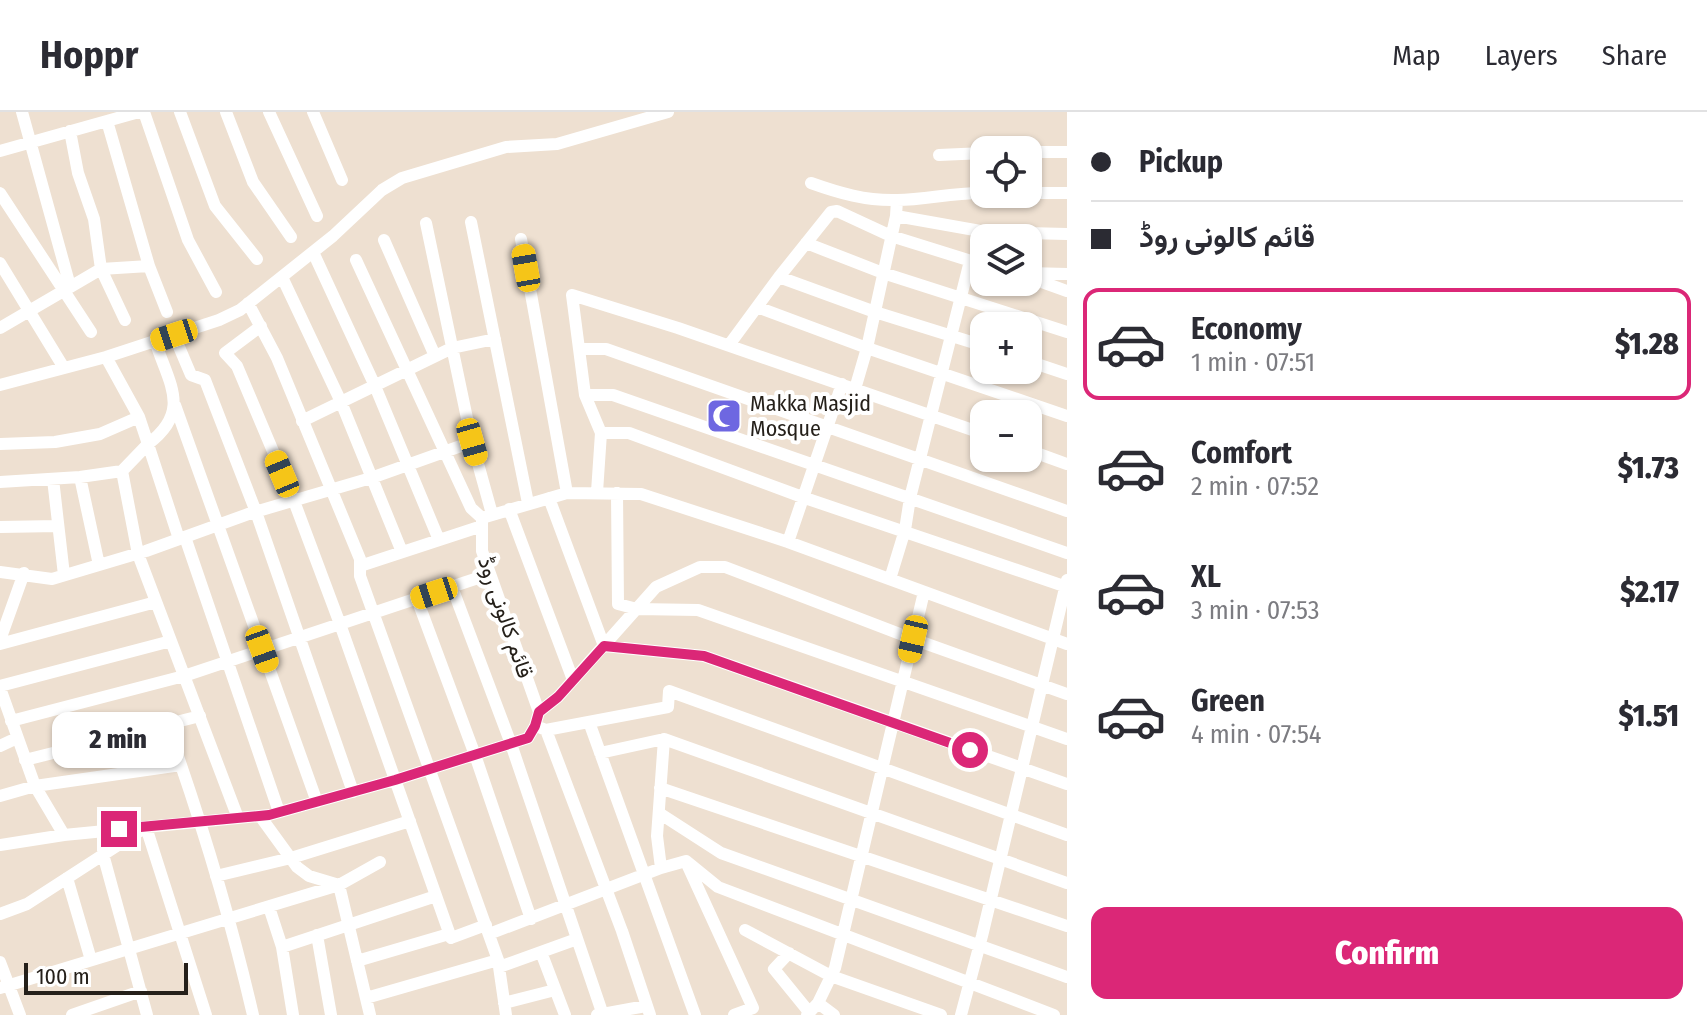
<!DOCTYPE html>
<html lang="en">
<head>
<meta charset="utf-8">
<style>
  :root { --surface:#fff; --page:#f2f2f3; --text:#2b2b33; --muted:#7c7c81; --line:#e1e1e2; --accent:#db2777 }
  body { margin:0; font-family:"Fira Sans Condensed",Vazirmatn,sans-serif; background:var(--page); color:var(--text); height:100vh; display:flex; flex-direction:column; font-size:30px; white-space:nowrap }
  * { box-sizing:border-box; margin:0 }
  p { font-size:26px; color:var(--muted) }
  .icon { flex:none; width:44px; height:44px; fill:none; stroke:currentColor; stroke-width:2; stroke-linecap:round; stroke-linejoin:round }
  .map { position:relative; flex:1; overflow:hidden }
  .drawer { display:flex; flex-direction:column; background:var(--surface); width:640px }
  .drawer>* { flex:none }
  .hud { display:grid; align-content:center; height:176px; padding:0 24px; background:var(--surface) }
  .tools { position:absolute; left:970px; top:24px; display:grid; gap:16px }
  .tools a { display:grid; place-items:center; width:72px; height:72px; border-radius:16px; background:var(--surface); box-shadow:0 2px 6px #0004; font-size:40px }
  .scale { position:absolute; left:24px; bottom:20px; width:164px; box-sizing:border-box; padding-left:8px; border:4px solid #25201a; border-top:0; font-size:22px; line-height:28px; white-space:nowrap; color:#25201a; -webkit-text-stroke:6px #fff; paint-order:stroke }
  .end { position:absolute; width:36px; height:36px; margin:-18px; border:10px solid #db2777; background:#fff; box-shadow:0 0 0 4px #fff }
  .from { border-radius:50% }
  .bubble { position:absolute; height:56px; border-radius:16px; background:var(--surface); box-shadow:0 2px 6px #0004; font-size:26px; font-weight:800; line-height:56px; text-align:center }
  .car { position:absolute; width:24px; height:48px; margin:-24px -12px; border-radius:10px; box-shadow:0 0 6px 2px #0007; background:linear-gradient(#f5c518 24%,#345 0 40%,#f5c518 0 76%,#345 0 86%,#f5c518 0) }
  .hud b { display:flex; align-items:center; gap:28px; height:76px; font-size:30px }
  .hud b+b { border-top:2px solid var(--line) }
  .hud i { width:20px; height:20px; background:var(--text) }
  ul { padding:0; list-style:none }
  li { display:flex; align-items:center; gap:24px; height:112px; margin:0 16px 12px; padding:0 8px; border:4px solid transparent; border-radius:16px }
  li div { flex:1 }
  li b { display:block; font-size:30px }
  li em { font-style:normal; font-weight:800 }
  li.selected { border-color:var(--accent) }
  li>.icon { width:72px; height:72px; stroke-width:1.5 }
  .cta { display:flex; gap:16px; margin-top:auto; padding:16px 24px }
  .cta a { flex:1; height:92px; border-radius:16px; background:var(--accent); color:#fff; font-size:32px; font-weight:800; line-height:92px; text-align:center }
  header { display:flex; align-items:center; gap:48px; box-sizing:border-box; height:112px; padding:0 40px; background:var(--surface); border-bottom:2px solid var(--line) }
  header strong { font-size:38px }
  nav { display:flex; gap:44px; margin-inline-start:auto; font-size:28px }
  main { display:flex; flex:1; min-height:0 }
  .map>svg:first-child { display:block }
  .lines { fill:none; stroke-linecap:round; stroke-linejoin:round }
  .minor { stroke:#fff; stroke-width:12 }
  .route { stroke:#db2777; stroke-width:10 }
  .labels { text-anchor:middle; stroke-width:8; stroke-linejoin:round; paint-order:stroke }
  .poi-label { font-size:22px; fill:#25201a; stroke:#fff; text-anchor:start }
  .street-label { font-size:22px; fill:#25201a; stroke:#fff }
</style>
</head>
<body>
<header>
<strong>Hoppr</strong>
<nav><a>Map</a><a>Layers</a><a>Share</a></nav>
</header>
<main>
<div class="map">
<svg width="1067" height="903" viewBox="0 0 1067 903">
  <rect width="100%" height="100%" fill="#eee0d1"/>
  <g class="lines">
    <path class="minor" d="M22 0 70 174
      M144 0 188 128 216 180
      M180 0 215 94 257 147
      M226 0 253 70 291 125
      M269 0 317 104
      M313 0 342 68
      M107 9 149 154 167 200
      M70 19 78 61 94 107 101 157 125 208
      M0 39 139 0
      M1028 40H1067
      M939 43 984 41
      M811 71C839 81 866 89 897 88 926 88 954 80 984 81
      M0 81 91 220
      M1028 81H1067
      M896 104 986 120 1067 122
      M471 110 528 391
      M426 111 472 330 492 402
      M521 127 567 381
      M384 128 435 244
      M806 131 883 161 1067 220
      M313 140 375 274 439 428
      M356 148 471 396 482 406
      M0 151 64 256
      M1028 161 1067 162
      M282 165 341 290 402 440
      M779 165 875 200 984 234
      M1028 165 1067 179
      M248 191 277 246 360 447V464L498 848 506 903
      M757 195 867 236 1067 304
      M261 214 225 241 237 254 294 389 340 512 451 826 486 813
      M0 216 101 157 149 154
      M174 223 191 263 205 268 256 400 353 680
      M155 229C169 272 192 299 148 332L179 427
      M729 233 779 165 831 100 837 99 891 124 984 153
      M579 237H606L1067 399
      M1028 249 1067 262
      M0 273 106 245 219 208 240 198 333 124 382 78 402 66 506 35 557 32 668 0
      M855 277 867 236 896 104 897 88
      M585 283H613L1067 441
      M175 293 317 690
      M302 309 452 236 495 227
      M601 321H629L805 386 1067 475
      M0 332 55 330 100 322 139 305
      M1028 338 1067 352
      M122 359 138 442 238 706
      M80 365 99 453
      M53 367 64 463
      M0 370 80 365 122 359 148 332 139 305 106 245
      M597 380 601 321 585 283 572 183 678 216 984 322
      M617 381 618 492 637 497 698 498 1067 627
      M549 386 604 534 704 544 1067 672
      M509 397 573 568
      M0 415 58 414
      M185 425 279 700
      M788 430 842 272
      M360 454 482 414
      M0 460 52 467 146 439 251 401 371 366 472 330
      M890 467 905 418 910 386 970 149
      M452 475 511 632 603 903
      M417 487 475 643 531 807
      M0 528 24 461
      M0 532 156 490
      M0 574 171 529
      M0 576 35 674 64 723
      M539 600 558 585 656 475 700 455H725L913 527 1067 582
      M11 609 184 564 490 462
      M589 610 695 903
      M167 613C201 708 230 804 253 903
      M541 616 546 618 622 819 650 903
      M546 618 668 595 669 579 1067 723
      M0 634 17 626
      M600 641 664 627 1067 771
      M25 648 200 604
      M660 676 1067 814
      M0 684 35 674 181 653
      M659 701 721 741 1067 865
      M260 704 297 755 309 764 339 773 370 903
      M0 733 64 723 269 703 395 668 528 626 535 614 539 600 482 439V406L567 381 641 382 788 430 1067 532
      M103 742 147 903
      M687 752 753 896 734 903
      M661 756 686 749 718 775 1054 903
      M216 764 291 746 410 709
      M67 766 91 848
      M269 795 282 835 293 903
      M0 802 27 792 146 715 206 903
      M745 818 831 864 941 903
      M489 822 661 756 657 724 664 627
      M317 823 331 903
      M282 835 436 784
      M541 840 565 903
      M789 841 774 857 809 900
      M357 849 449 822
      M0 850 20 903
      M499 855 577 827
      M0 876 339 773 380 750
      M366 886 498 848
      M504 891 555 878
      M818 891 834 903
      M72 903 141 879
      M597 903 646 894
      M807 903 818 891 835 856 924 480
      M961 903 982 824 1067 468"/>
  </g>
  <g class="lines">
    <path class="route" d="M119 717 269 703 395 668 528 626 535 614 539 600 558 585 604 534 704 544 970 638"/>
  </g>
  <defs>
    <symbol id="mosque-square" viewBox="-11 -11 22 22"><rect x="-9" y="-9" width="18" height="18" rx="4" fill="#6e67e1" stroke="#fff"/><path d="M3.5-4.9A6 6 0 1 0 3.5 4.9A5 5 0 1 1 3.5-4.9Z" fill="#fff"/></symbol>
  </defs>
  <g fill-rule="evenodd">
    <use href="#mosque-square" x="704" y="284" width="40" height="40"/>
  </g>
  <g class="labels">
    <g class="poi-label">
      <text x="750" y="299">Makka Masjid<tspan x="750" dy="25">Mosque</tspan></text>
    </g>
    <g class="street-label">
      <text transform="translate(506 505) rotate(71)" y="8">قائم کالونی روڈ</text>
    </g>
  </g>
</svg>
<div class="tools">
<a><svg class="icon" aria-label="locate" viewBox="0 0 24 24"><circle cx="12" cy="12" r="6"/><path d="M12 2v4M12 18v4M2 12h4M18 12h4"/></svg></a>
<a><svg class="icon" aria-label="layers" viewBox="0 0 24 24"><path d="M12 4l9 5-9 5-9-5zM3 14l9 5 9-5"/></svg></a>
<a>+</a>
<a>−</a>
</div>
<div class="scale">100 m</div>
<i class="end from" style="left:970px;top:638px"></i>
<i class="end" style="left:119px;top:717px"></i>
<div class="bubble" style="left:52px;top:600px;width:132px">2 min</div>
<i class="car" style="left:526px;top:156px;rotate:350deg"></i>
<i class="car" style="left:174px;top:223px;rotate:252deg"></i>
<i class="car" style="left:472px;top:330px;rotate:164deg"></i>
<i class="car" style="left:282px;top:362px;rotate:337deg"></i>
<i class="car" style="left:434px;top:481px;rotate:252deg"></i>
<i class="car" style="left:913px;top:527px;rotate:193deg"></i>
<i class="car" style="left:262px;top:537px;rotate:160deg"></i>
</div>
<section class="drawer">
<div class="hud">
<b><i class="from"></i>Pickup</b>
<b><i></i>قائم کالونی روڈ</b>
</div>
<ul>
<li class="selected"><svg class="icon" aria-label="car" viewBox="0 0 24 24"><path d="M5 17H2v-5l4-1 3-4h7l3 4 3 1v5h-3M9 17h6M6 11h13"/><circle cx="7" cy="17" r="2"/><circle cx="17" cy="17" r="2"/></svg><div><b>Economy</b><p>1 min · 07:51</p></div><em>$1.28</em></li>
<li><svg class="icon" aria-label="car" viewBox="0 0 24 24"><path d="M5 17H2v-5l4-1 3-4h7l3 4 3 1v5h-3M9 17h6M6 11h13"/><circle cx="7" cy="17" r="2"/><circle cx="17" cy="17" r="2"/></svg><div><b>Comfort</b><p>2 min · 07:52</p></div><em>$1.73</em></li>
<li><svg class="icon" aria-label="car" viewBox="0 0 24 24"><path d="M5 17H2v-5l4-1 3-4h7l3 4 3 1v5h-3M9 17h6M6 11h13"/><circle cx="7" cy="17" r="2"/><circle cx="17" cy="17" r="2"/></svg><div><b>XL</b><p>3 min · 07:53</p></div><em>$2.17</em></li>
<li><svg class="icon" aria-label="car" viewBox="0 0 24 24"><path d="M5 17H2v-5l4-1 3-4h7l3 4 3 1v5h-3M9 17h6M6 11h13"/><circle cx="7" cy="17" r="2"/><circle cx="17" cy="17" r="2"/></svg><div><b>Green</b><p>4 min · 07:54</p></div><em>$1.51</em></li>
</ul>
<div class="cta"><a>Confirm</a></div>
</section>
</main>
</body>
</html>
